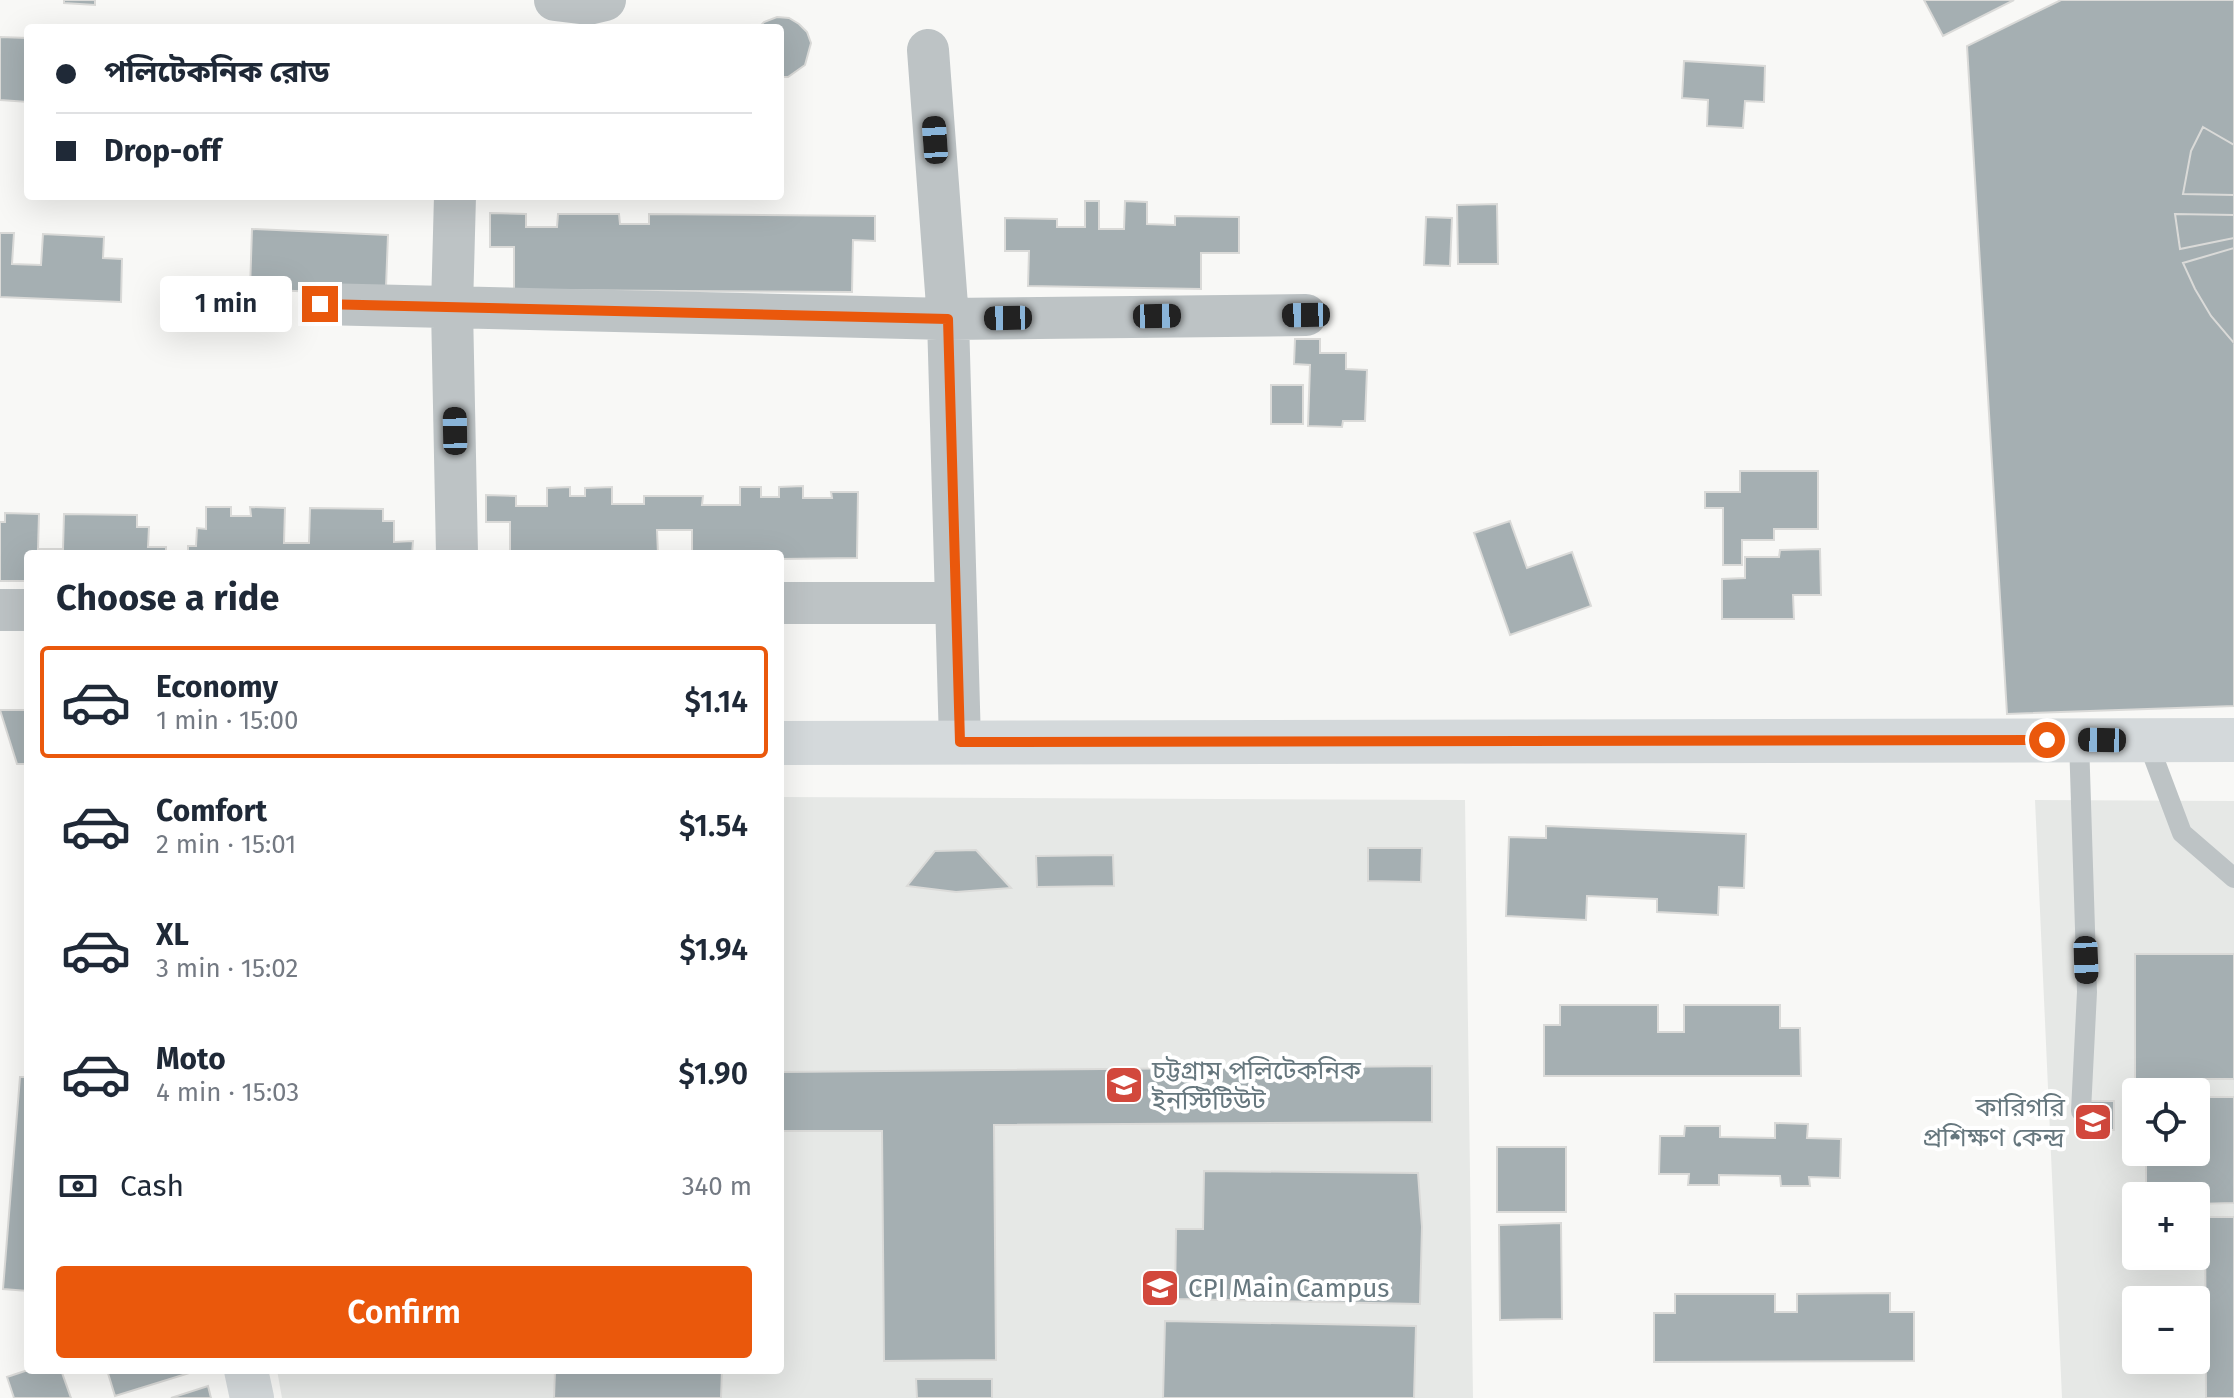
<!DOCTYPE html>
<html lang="en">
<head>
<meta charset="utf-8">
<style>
  :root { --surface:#fff; --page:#f6f6f7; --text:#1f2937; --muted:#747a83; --line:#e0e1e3; --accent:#ea580c }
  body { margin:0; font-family:"Fira Sans","Noto Sans Bengali",sans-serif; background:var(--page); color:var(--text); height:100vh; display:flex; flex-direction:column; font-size:30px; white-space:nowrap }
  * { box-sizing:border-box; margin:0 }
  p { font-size:26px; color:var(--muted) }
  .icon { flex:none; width:44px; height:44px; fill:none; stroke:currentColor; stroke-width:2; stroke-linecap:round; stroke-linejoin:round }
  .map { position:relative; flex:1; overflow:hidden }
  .drawer { position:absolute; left:24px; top:550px; width:760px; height:824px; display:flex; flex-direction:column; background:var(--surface); border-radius:8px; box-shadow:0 8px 32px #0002 }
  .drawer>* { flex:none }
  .top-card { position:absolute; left:24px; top:24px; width:760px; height:176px; border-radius:8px; box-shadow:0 8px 32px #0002; display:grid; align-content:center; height:176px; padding:0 32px; background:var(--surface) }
  .buttons { position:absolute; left:2122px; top:1078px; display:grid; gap:16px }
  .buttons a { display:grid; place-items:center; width:88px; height:88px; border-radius:8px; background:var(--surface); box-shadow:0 8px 32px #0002; font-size:40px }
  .end { position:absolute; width:36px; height:36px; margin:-18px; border:10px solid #ea580c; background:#fff; box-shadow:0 0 0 4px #fff }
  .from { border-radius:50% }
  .bubble { position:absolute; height:56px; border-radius:8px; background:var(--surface); box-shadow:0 8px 32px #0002; font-size:26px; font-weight:600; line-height:56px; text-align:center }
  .car { position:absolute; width:24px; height:48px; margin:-24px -12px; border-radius:10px; box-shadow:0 0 6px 2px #0007; background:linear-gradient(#222 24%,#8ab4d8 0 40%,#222 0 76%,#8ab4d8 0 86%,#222 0) }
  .top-card b { display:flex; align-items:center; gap:28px; height:76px; font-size:30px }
  .top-card b+b { border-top:2px solid var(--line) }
  .top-card i { width:20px; height:20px; background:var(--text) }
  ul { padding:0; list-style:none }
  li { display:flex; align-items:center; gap:24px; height:112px; margin:0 16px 12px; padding:0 16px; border:4px solid transparent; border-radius:8px }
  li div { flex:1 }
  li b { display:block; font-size:30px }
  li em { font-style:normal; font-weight:600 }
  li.current { border-color:var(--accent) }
  li>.icon { width:72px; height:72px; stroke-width:1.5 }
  h2 { padding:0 32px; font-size:36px; line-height:96px }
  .pay { display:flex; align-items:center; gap:20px; height:88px; padding:0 32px; font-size:30px }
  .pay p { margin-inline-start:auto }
  .button { display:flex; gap:16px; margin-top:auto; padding:16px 32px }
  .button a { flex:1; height:92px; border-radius:8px; background:var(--accent); color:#fff; font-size:32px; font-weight:600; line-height:92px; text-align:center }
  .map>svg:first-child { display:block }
  .built { fill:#e6e8e6; fill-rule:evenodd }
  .building { fill:#a5afb2; stroke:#dadad8; stroke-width:2 }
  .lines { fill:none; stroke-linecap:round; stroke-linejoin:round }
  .lane { stroke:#bdc3c5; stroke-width:20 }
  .street { stroke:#bdc3c5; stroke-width:42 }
  .secondary { stroke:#d4d9db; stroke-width:44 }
  .route { stroke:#ea580c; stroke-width:10 }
  .labels { text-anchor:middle; stroke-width:8; stroke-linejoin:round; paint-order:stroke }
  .poi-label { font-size:26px; fill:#66777e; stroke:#fff; text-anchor:start }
</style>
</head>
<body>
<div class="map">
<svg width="2234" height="1398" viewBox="0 0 2234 1398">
  <rect width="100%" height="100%" fill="#f8f8f6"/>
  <path class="built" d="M780 797 1465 800 1473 1398H282L277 1370H780Z
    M2035 800 2234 801V1398H2062ZM2136 1092H2196V1152H2136ZM2136 1196H2196V1256H2136ZM2136 1300H2196V1360H2136Z"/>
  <path class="building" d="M64 0H95V5L64 3Z
    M1924 0H2014L1943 36Z
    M2061 0H2234V706L2007 714 1967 46Z
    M777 17 789 18 799 24 807 32 811 43 805 65 788 77H780V28H758L764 22Z
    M0 37 28 38V102L0 100Z
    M1684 61 1765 66 1764 102 1745 101 1743 128 1707 126 1708 100 1682 98Z
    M2203 127 2234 145V195L2183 194 2191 151Z
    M1085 201H1099V229H1124L1125 201 1147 202V224L1175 225V216L1239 217V253H1201V289L1028 286 1029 251H1005V218L1057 219V227H1085Z
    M1497 204 1498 264H1458L1457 205Z
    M490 213 526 214V227H557L558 214H619L620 224H649V214L875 216V241L853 240 852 292 514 290V247H490Z
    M2175 214 2234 215V238L2180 249Z
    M1426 217 1452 218 1450 266 1424 265Z
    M252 229 388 235 386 287 365 294 250 289Z
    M0 233H14L12 264 41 265 43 234 104 237 103 258 122 259 121 302 0 297Z
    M2234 248V343L2211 316 2195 289 2183 263Z
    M1295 339H1320V353H1346V369L1367 370 1365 421H1343L1342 427 1308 426 1310 365 1294 364Z
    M1271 385H1303V424H1271Z
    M1740 471H1818V529H1774V540H1742V565H1723V508H1705V492H1740Z
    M803 486V498H832L831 492H858L857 558 780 559V554H692V530H657L658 554H510V522H486V495L516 496V506H547V488L570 487V496H585V488L612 487V504H644V496H703L702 505H740V487H761V497H779V487Z
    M206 507H231V516H251L250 507 285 508 284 543H309L310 508 383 509V521H394V542L413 541 412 554H188V546H196L197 528 206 529Z
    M5 513 39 514 38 549H63L64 514 137 515V527H149L148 547H166V554H28V581H0V522H5Z
    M1510 521 1527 568 1572 552 1591 606 1510 635 1474 533Z
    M1820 549 1821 595H1793L1794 619H1722V579L1745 578V557H1779L1780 550Z
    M0 710H28V764H17Z
    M1546 826 1746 834 1744 888 1719 887 1718 915 1657 912V899L1587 896 1586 920 1506 916 1509 837 1546 838Z
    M1368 848H1422L1421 882 1368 881Z
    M976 850 1011 888 956 892 907 886 935 851Z
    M1113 855 1114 886 1037 887 1036 856Z
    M2135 954H2234V1079H2135Z
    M1560 1005H1658V1032H1684V1005H1780V1028H1800L1801 1076H1544V1025H1560Z
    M1432 1066V1122L994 1125 996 1360 884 1361 882 1131H780V1072Z
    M20 1077H28V1291L3 1289Z
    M2196 1097H2234V1203L2196 1204V1196H2146V1152H2196Z
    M2089 1101H2114V1130H2090Z
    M1775 1123 1808 1124 1807 1138 1841 1139 1840 1178 1809 1177 1810 1186H1781L1780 1176 1719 1175V1185H1688L1689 1174H1659L1660 1136H1684L1685 1126H1720V1137L1775 1138Z
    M1497 1147H1566V1212H1497Z
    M1204 1171 1418 1173 1422 1227 1420 1304 1175 1299 1176 1229H1203Z
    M2205 1217H2234V1398H2206Z
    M1561 1223 1562 1319 1500 1320 1499 1225Z
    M1890 1293V1312H1914V1361L1654 1362V1313H1675V1294H1775V1312H1797V1294Z
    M1165 1321 1416 1326 1414 1398H1163Z
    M28 1370H61L71 1398H14L7 1377Z
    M107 1370H199L115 1396Z
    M555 1370H722L721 1398H554Z
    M916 1379H992V1398H917Z
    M208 1386 211 1398H171Z"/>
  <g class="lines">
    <path class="lane" d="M2079 740 2087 992 2081 1111
      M2147 740 2182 833 2234 878"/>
    <path class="street" d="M555 0 588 4 605 0
      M928 50 948 319 960 742
      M455 196 452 308 457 554
      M320 304 948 319 1306 315
      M780 603H954
      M0 610H28"/>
    <path class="secondary" d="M780 743 2234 740
      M246 1370 252 1398"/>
  </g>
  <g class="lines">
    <path class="route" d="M320 304 948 319 960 742 2047 740"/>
  </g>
  <defs>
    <symbol id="university-square" viewBox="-11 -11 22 22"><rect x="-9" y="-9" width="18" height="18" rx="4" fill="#d2483c" stroke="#fff"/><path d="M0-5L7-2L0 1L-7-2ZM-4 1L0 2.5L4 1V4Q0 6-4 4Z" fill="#fff"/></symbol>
    <symbol id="school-square" viewBox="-11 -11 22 22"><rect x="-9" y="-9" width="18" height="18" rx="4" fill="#d2483c" stroke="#fff"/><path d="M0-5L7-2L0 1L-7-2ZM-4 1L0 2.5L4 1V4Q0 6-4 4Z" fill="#fff"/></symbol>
  </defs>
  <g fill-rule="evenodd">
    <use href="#university-square" x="1102" y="1063" width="44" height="44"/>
    <use href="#school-square" x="2071" y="1100" width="44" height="44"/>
    <use href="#university-square" x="1138" y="1266" width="44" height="44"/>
  </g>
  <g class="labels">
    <g class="poi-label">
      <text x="1152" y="1079">চট্টগ্রাম পলিটেকনিক<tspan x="1152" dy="30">ইনস্টিটিউট</tspan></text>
      <text x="2065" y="1116" text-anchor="end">কারিগরি<tspan x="2065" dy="30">প্রশিক্ষণ কেন্দ্র</tspan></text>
      <text x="1188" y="1297">CPI Main Campus</text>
    </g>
  </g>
</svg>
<div class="buttons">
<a><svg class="icon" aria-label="locate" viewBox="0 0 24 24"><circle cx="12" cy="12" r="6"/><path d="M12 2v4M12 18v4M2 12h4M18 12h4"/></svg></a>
<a>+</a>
<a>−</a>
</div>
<i class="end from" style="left:2047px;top:740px"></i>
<i class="end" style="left:320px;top:304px"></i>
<div class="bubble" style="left:160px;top:276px;width:132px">1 min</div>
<i class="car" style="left:935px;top:140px;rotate:356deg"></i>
<i class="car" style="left:1306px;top:315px;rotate:269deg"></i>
<i class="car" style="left:1157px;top:316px;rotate:89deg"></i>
<i class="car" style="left:1008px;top:318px;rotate:269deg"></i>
<i class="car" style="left:455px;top:431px;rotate:359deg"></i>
<i class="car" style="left:2102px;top:740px;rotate:271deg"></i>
<i class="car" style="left:2086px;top:960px;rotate:178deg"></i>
<div class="top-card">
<b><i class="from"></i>পলিটেকনিক রোড</b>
<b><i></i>Drop-off</b>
</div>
<section class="drawer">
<h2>Choose a ride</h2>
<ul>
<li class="current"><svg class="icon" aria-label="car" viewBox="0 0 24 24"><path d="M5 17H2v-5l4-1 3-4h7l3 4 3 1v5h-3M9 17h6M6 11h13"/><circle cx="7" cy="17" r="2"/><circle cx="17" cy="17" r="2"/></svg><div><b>Economy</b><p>1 min · 15:00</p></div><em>$1.14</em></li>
<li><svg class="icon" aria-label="car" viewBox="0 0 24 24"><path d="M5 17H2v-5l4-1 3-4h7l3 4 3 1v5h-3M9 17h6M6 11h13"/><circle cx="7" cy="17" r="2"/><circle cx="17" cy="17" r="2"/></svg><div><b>Comfort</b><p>2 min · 15:01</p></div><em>$1.54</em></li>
<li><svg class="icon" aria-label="car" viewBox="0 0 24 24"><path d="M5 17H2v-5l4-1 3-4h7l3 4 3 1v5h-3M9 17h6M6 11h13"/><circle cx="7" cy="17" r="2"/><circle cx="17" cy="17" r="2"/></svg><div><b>XL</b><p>3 min · 15:02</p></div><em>$1.94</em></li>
<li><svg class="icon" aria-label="car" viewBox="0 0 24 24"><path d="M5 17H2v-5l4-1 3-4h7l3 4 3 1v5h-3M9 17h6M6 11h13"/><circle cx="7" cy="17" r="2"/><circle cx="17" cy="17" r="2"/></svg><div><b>Moto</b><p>4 min · 15:03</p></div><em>$1.90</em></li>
</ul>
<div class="pay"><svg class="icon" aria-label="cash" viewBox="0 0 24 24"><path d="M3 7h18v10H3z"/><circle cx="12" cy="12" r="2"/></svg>Cash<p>340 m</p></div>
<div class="button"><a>Confirm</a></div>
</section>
</div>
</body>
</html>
